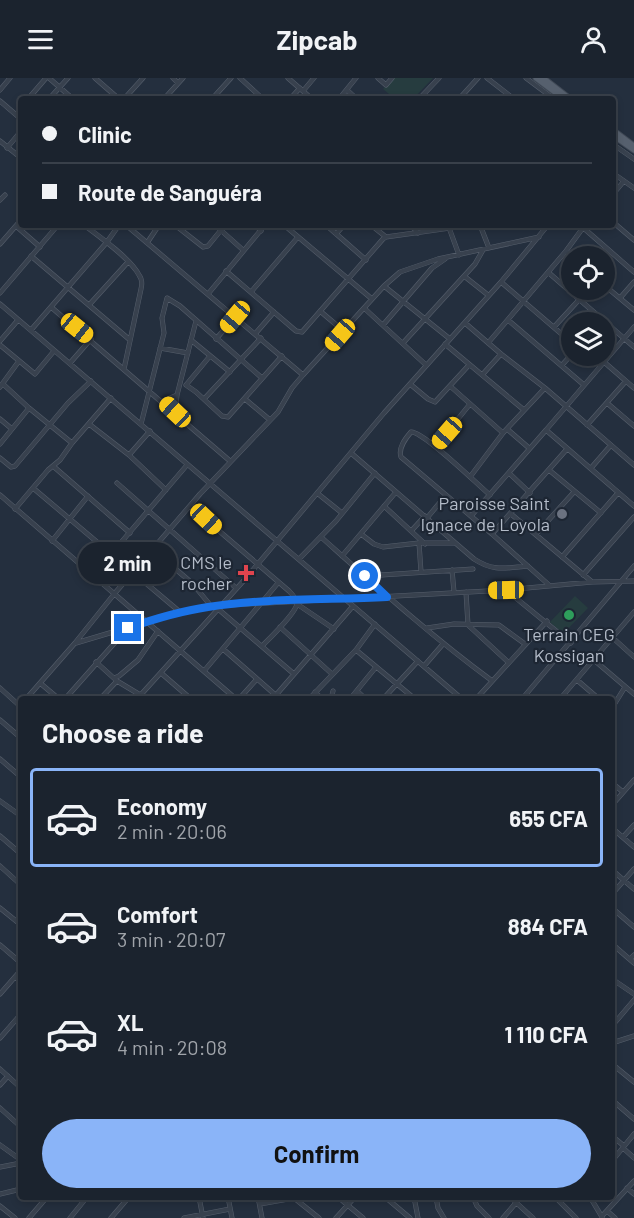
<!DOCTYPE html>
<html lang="en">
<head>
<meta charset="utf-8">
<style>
  :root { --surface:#1b232e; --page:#282f3a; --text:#f1f3f6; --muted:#a0a4aa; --line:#39404a; --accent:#8ab4f8 }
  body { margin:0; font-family:Barlow,sans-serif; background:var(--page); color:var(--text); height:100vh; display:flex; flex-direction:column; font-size:22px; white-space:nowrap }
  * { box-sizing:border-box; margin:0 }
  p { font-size:20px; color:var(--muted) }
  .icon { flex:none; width:33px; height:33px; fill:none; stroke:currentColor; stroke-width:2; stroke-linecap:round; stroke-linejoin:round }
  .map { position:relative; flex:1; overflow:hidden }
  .details { position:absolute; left:18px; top:618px; width:597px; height:504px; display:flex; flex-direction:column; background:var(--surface); border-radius:6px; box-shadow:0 3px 9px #0003,0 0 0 2px var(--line) }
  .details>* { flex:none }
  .banner { position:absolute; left:18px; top:18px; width:598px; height:132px; border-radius:6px; box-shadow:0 3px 9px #0003,0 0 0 2px var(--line); display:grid; align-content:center; height:132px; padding:0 24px; background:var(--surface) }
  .controls { position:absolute; left:561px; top:168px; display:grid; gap:12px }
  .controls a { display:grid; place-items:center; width:54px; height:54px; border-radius:50%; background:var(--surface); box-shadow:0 3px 9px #0003,0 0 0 2px var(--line); font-size:30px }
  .end { position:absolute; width:27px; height:27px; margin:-14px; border:8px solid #1a73e8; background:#fff; box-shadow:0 0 0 3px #fff }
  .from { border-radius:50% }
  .bubble { position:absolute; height:42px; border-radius:21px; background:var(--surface); box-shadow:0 3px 9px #0003,0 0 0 2px var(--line); font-size:20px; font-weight:700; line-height:42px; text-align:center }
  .car { position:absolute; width:18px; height:36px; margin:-18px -9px; border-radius:8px; box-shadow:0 0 4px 2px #0007; background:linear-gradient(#f5c518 24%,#345 0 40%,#f5c518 0 76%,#345 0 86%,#f5c518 0) }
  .banner b { display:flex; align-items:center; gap:21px; height:57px; font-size:22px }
  .banner b+b { border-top:2px solid var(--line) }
  .banner i { width:15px; height:15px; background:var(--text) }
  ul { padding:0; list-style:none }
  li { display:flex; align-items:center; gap:18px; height:99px; margin:0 12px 9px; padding:0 12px; border:3px solid transparent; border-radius:6px }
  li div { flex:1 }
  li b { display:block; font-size:22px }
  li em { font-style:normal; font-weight:700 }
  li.active { border-color:var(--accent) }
  li>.icon { width:54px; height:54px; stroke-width:1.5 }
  h2 { padding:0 24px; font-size:27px; line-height:72px }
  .primary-button { display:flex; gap:12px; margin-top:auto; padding:12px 24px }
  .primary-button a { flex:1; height:69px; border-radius:36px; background:var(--accent); color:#111; font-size:24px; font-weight:700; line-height:69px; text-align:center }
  header { display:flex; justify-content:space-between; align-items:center; height:78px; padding:0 24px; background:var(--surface); font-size:27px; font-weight:700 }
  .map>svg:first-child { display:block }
  .green { fill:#263c3f }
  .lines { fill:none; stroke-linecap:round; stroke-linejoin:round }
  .minor-casing { stroke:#565f6c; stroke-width:5 }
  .major-casing { stroke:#414a57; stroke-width:7 }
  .minor { stroke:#38414e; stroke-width:4 }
  .major { stroke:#56606e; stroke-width:5 }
  .route { stroke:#1a73e8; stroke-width:8 }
  .worship-dot { fill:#6b7280; stroke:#1d2633; stroke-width:2 }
  .health-dot { fill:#e0444e; stroke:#1d2633; stroke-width:2 }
  .leisure-dot { fill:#2e9e5b; stroke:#1d2633; stroke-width:2 }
  .labels { text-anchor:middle; stroke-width:4.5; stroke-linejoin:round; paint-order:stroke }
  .poi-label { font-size:18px; fill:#b4bcc9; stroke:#1d2633; text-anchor:end }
</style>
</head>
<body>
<header><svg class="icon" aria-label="menu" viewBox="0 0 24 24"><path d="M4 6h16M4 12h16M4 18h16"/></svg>Zipcab<svg class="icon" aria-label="person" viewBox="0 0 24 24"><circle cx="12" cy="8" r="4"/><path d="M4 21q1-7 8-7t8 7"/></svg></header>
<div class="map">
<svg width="634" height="1140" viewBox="0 0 634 1140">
  <rect width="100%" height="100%" fill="#242f3e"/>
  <path class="green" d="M393 0H433L413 21H395L383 11Z
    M575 518 588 530 563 556 550 544Z"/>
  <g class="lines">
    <defs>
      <path id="minor" d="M49 0 73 21
        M95 0 119 21
        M173 0 178 5
        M240 0 263 21
        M288 0 312 21
        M378 0 386 7 392 0
        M487 0 514 21
        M526 0 554 21
        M0 12 10 0
        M347 12 357 21
        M303 13 314 0
        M28 21 46 0
        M49 21 68 0
        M124 21 143 0
        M164 21 183 0
        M212 21 231 0
        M290 21 300 10
        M339 21 356 0
        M419 21 439 0
        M459 21 478 0
        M0 23 21 41
        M0 63 21 80
        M614 67 634 81
        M7 70 21 53
        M614 96 634 110
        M614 115 624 103
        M0 122 5 117
        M614 145 634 162
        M84 147C99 158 131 181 139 197 142 201 142 207 141 211L124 291
        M126 147 303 297
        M175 147 203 169 208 168 221 152
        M215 147 243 172
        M255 147 261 153
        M284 147 372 221
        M326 147 366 182
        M371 147 386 159
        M411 147 418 155
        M448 147 459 177
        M480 147 489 170
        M580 147 634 194
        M16 148 40 169
        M336 156 344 147
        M147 165 159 147
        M0 166 21 142
        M566 173 572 178
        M31 178 130 262
        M226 193 296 253 302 254 383 161 386 159 450 150
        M549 195 634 269
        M464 198 488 217
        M501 204 572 265
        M604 207 634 232
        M384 208 450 261
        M251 214 298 159
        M0 215 58 147
        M208 216 265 147
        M620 220 634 204
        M0 226 462 621
        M89 227 128 184
        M51 229 230 383
        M364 230 426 287
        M320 233 340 250 341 256
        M508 242 584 307
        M465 245 501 276 545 310 634 387
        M383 247 432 190 445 181
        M554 249 588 212
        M634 249 546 352 634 428
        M31 252 107 164 119 147
        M255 256 274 234
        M216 261 235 239
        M191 262 230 294
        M0 263 18 242
        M403 265 475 186 483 172
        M488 265 566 173 585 147
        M445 266 524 332
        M0 267 35 296 54 273
        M160 270 188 275
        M604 284 634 310
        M70 285 91 261
        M562 287 572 276
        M482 297 501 276
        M3 306 29 330 72 365
        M410 306 428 321 435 324 469 287
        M186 307 196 314 222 338 228 339 282 278
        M186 307 210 278
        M450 308 503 355
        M0 309 19 283
        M204 321 261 260
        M245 321 270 342
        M163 323 177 317
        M607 325 634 348
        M175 334 177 317 196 243
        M0 341 12 351
        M89 346 129 377 166 412
        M141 346 164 255 162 240 167 220 180 228 262 300
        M587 347 626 303
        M507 351 529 370
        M0 366 29 330
        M436 368 470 326
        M351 375 474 481C494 494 505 490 528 488
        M129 377 150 353
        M0 380 11 389 15 388 68 325 91 303
        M53 388 130 455
        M591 390 611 367
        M549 392 601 435
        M509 395 530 415
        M470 399 503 355 545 310
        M117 405 236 510
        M33 410 180 534
        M317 415 342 435
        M0 417 236 621
        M490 417C477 406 423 353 411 354 405 361 398 370 401 379L492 456 549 507
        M190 428 289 513C292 516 297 521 297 526 295 536 270 560 262 568
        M384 428 425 466
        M15 431 48 392 60 382 72 365 111 320
        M511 436 591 503
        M471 438 546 352
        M427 440 446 417
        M412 452 425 438
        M361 456 374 466 383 469 419 465H455
        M492 456 567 371
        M536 456 574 414
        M321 459C376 508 431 558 491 602
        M52 463 88 418
        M419 465 421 494
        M153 472 192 505 211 528
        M112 475 187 387
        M342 478 396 414
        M562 479 618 415
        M299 481 336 443 375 395
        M452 492 454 514
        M583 497 634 439
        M366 498 473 491
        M506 512 571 565
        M466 514 468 547 508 584
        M297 526 334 551
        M217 530 294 596
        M280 549 332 596
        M427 550 454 546 499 547 525 566
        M613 560 634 579
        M76 565 180 534 211 528 506 512 592 504 634 503
        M223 571 280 621
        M356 572 415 621
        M594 582 634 616
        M96 584 117 603 147 621
        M424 588 443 566
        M204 593 278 505
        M161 595 191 621
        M114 600 119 598 138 582 158 553
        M577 602 599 621
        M40 605 59 621
        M0 610 21 629
        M357 613 366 621
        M315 614 322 621
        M276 617 353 528
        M26 621 75 565 115 515 200 416 278 334 292 310 303 297 384 208 400 194 438 181 539 159
        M65 621 126 552
        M100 621 117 603
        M137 621 247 499 384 335 501 204 548 147
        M180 621 185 616
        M239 621 257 601
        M309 621 356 572 375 546
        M331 621 333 613
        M350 621 376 589
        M383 621 418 583
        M476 621 547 543
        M522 621 634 488
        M560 621 634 534
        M612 630 625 609
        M0 642 21 660
        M0 681 21 699
        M612 705 623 714
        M0 723 21 738
        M612 727 634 702
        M612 750 634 769
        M0 758 21 776
        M623 759 634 747
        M0 788 21 807
        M612 792 634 811
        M612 816 634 791
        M0 830 21 847
        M612 830 634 849
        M612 866 634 885
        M0 867 21 885
        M630 881 634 877
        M15 899 21 904
        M612 901 634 916
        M0 916 21 892
        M612 948 634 922
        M0 960 21 936
        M612 965 634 958
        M612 986 634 1004
        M0 991 21 1010
        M0 1007 8 998
        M612 1022 634 1041
        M0 1030 21 1049
        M612 1058 624 1068
        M0 1067 21 1082
        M623 1070 634 1080
        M612 1083 634 1056
        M0 1089 21 1085
        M627 1110 634 1116
        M0 1116 21 1111
        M199 1119 203 1140
        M228 1119 232 1140
        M258 1119 262 1140
        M338 1119 363 1140
        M385 1119 410 1140
        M414 1119 418 1140
        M436 1119 438 1130 444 1140
        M473 1119 477 1128 489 1140
        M510 1119 533 1140
        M555 1119 576 1140
        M590 1119 602 1139
        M260 1126 294 1120 319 1140
        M0 1128 15 1140
        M607 1133 615 1140
        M602 1138 634 1103
        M29 1140 47 1119
        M70 1140 87 1119
        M111 1140 129 1119
        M184 1140 230 1131
        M336 1140 355 1119
        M503 1140 521 1119"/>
      <path id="major" d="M536 0 564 21
        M543 0 570 21
        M614 53 634 68
        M614 58 634 72"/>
    </defs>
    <use href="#minor" class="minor-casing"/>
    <use href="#major" class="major-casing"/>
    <use href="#minor" class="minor"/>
    <use href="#major" class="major"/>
  </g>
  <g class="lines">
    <path class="route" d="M128 550C154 541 181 533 208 529 267 520 328 522 387 519L365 498"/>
  </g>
  <circle class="worship-dot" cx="562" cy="436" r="6"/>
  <path class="health-dot" d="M243 486h6v6h6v6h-6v6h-6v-6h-6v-6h6z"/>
  <circle class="leisure-dot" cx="569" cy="537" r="6"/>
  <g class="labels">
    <g class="poi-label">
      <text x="550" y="432">Paroisse Saint<tspan x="550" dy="21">Ignace de Loyola</tspan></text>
      <text x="232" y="491">CMS le<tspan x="232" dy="21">rocher</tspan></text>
      <text x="569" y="563" text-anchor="middle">Terrain CEG<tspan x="569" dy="21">Kossigan</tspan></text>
    </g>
  </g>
</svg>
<div class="controls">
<a><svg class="icon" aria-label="locate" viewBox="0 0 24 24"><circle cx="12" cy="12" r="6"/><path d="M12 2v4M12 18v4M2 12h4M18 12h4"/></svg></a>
<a><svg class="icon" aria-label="layers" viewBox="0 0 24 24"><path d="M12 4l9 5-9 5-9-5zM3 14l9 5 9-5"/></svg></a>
</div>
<i class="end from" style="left:365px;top:498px"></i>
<i class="end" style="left:128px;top:550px"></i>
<div class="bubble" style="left:78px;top:464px;width:99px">2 min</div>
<i class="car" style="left:235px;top:239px;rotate:220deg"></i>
<i class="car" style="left:77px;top:250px;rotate:129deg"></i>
<i class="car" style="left:340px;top:257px;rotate:221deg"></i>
<i class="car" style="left:175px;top:334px;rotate:313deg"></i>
<i class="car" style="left:447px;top:355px;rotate:221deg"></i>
<i class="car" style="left:206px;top:441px;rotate:133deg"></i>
<i class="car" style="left:506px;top:512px;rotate:269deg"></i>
<div class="banner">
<b><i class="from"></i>Clinic</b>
<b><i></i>Route de Sanguéra</b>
</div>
<section class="details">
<h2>Choose a ride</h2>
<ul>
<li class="active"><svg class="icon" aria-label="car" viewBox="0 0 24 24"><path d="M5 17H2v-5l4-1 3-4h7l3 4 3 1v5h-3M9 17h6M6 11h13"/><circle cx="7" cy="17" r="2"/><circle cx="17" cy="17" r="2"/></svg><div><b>Economy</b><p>2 min · 20:06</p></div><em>655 CFA</em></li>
<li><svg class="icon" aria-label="car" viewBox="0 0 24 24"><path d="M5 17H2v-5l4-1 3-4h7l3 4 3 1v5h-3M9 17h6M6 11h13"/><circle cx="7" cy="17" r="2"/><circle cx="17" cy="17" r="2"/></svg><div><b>Comfort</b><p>3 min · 20:07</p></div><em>884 CFA</em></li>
<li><svg class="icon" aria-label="car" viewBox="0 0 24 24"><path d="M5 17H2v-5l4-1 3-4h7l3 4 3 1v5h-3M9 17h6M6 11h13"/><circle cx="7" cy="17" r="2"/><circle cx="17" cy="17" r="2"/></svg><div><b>XL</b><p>4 min · 20:08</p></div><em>1 110 CFA</em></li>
</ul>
<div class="primary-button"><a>Confirm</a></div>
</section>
</div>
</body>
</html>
